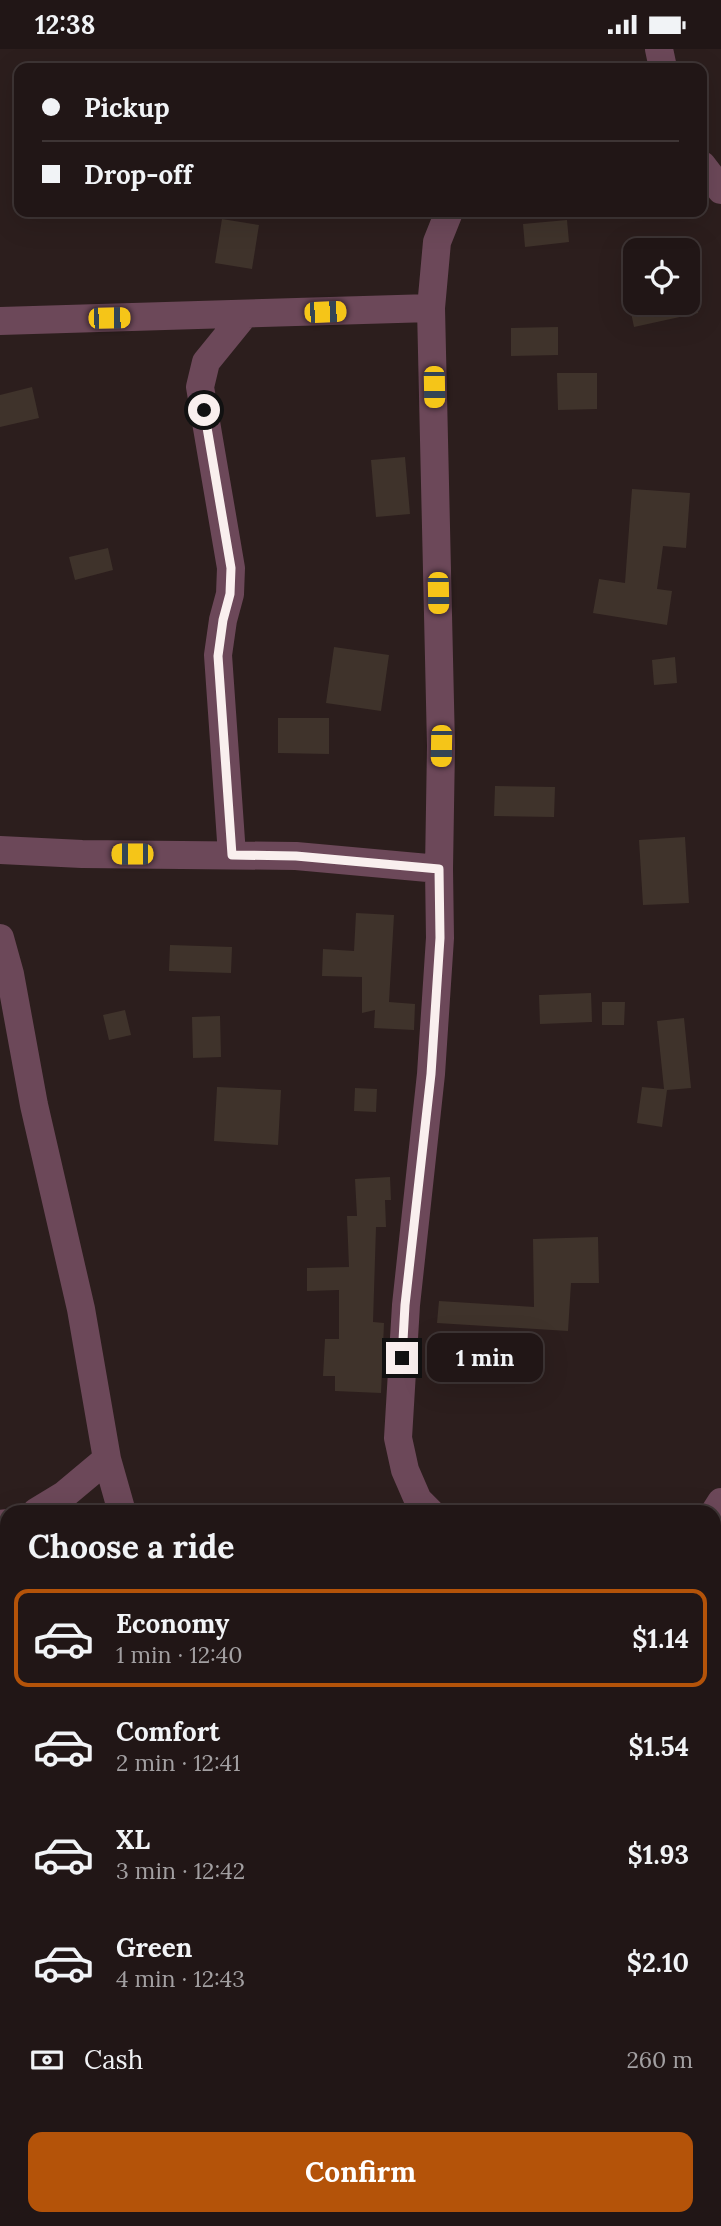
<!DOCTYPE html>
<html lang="en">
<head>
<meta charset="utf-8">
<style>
  :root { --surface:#211616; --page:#2d2323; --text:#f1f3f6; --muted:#a29fa1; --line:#3e3535; --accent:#b45309 }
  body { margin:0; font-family:Lora,serif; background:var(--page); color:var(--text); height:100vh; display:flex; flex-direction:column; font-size:26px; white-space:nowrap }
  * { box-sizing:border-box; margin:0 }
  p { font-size:23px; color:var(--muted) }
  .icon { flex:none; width:38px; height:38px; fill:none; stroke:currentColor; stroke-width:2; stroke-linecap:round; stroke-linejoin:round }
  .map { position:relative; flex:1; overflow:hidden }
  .details { position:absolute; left:0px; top:1456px; width:721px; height:721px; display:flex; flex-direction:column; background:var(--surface); border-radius:21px 21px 0 0; box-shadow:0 7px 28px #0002,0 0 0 2px var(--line) }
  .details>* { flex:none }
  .top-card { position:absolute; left:14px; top:14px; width:693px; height:154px; border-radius:14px; box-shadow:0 7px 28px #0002,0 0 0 2px var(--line); display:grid; align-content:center; height:154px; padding:0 28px; background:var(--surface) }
  .tools { position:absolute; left:623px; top:189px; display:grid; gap:14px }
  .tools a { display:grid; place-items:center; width:77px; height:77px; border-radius:14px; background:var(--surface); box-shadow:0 7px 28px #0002,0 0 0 2px var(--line); font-size:35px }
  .end { position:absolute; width:32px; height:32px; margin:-16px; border:9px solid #f9efee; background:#111; box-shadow:0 0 0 4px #111 }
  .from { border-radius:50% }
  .bubble { position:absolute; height:49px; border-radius:14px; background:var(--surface); box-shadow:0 7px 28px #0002,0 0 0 2px var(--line); font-size:23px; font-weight:700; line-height:49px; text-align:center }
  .car { position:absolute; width:21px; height:42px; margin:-21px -10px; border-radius:9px; box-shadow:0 0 5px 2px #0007; background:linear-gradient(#f5c518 24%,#345 0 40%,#f5c518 0 76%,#345 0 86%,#f5c518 0) }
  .top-card b { display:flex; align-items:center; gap:24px; height:66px; font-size:26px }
  .top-card b+b { border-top:2px solid var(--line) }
  .top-card i { width:18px; height:18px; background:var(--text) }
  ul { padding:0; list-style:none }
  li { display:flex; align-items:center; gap:21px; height:98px; margin:0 14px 10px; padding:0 14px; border:4px solid transparent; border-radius:14px }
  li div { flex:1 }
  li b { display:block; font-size:26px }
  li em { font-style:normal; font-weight:700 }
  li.on { border-color:var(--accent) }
  li>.icon { width:63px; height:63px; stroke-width:1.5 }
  h2 { padding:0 28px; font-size:32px; line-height:84px }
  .pay { display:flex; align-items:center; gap:18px; height:77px; padding:0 28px; font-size:26px }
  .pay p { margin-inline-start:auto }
  .button { display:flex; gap:14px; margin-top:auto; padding:14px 28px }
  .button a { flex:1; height:80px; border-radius:14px; background:var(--accent); color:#fff; font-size:28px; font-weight:700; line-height:80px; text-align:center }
  .status { display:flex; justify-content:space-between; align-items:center; height:49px; padding:0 35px; background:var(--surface); direction:ltr }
  .status svg { height:19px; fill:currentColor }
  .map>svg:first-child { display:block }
  .building { fill:#3f332b }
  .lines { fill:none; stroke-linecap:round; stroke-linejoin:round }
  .minor { stroke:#6c4859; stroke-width:28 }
  .route { stroke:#f9efee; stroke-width:9 }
</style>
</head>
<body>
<div class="status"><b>12:38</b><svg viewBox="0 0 49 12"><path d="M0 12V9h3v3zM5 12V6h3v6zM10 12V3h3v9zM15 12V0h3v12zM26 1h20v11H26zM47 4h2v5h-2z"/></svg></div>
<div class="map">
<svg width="721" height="2177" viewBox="0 0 721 2177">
  <rect width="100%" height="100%" fill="#2c1e1d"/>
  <path class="building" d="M222 170 259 176 252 220 215 214Z
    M567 171 569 193 525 198 523 175Z
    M629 254H697L698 264 634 278Z
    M558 278V306L511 307V279Z
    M557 324H597V360L558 361Z
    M32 338 39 369 0 378V346Z
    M405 408 410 465 376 468 371 411Z
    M632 440 690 444 686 499 663 497 657 540 672 542 667 576 593 564 599 530 625 534Z
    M108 499 113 521 75 531 69 508Z
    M334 598 389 606 381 662 326 654Z
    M675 608 677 634 654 636 652 611Z
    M278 669H329V705L278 704Z
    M495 737 555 738 554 768 494 767Z
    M685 788 689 854 643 856 639 791Z
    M356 864 394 866 389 953 415 955 414 981 374 979 375 961 362 964V928L322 927 323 900 354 902Z
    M170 896 232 898 231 924 169 922Z
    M591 944 592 973 540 975 539 946Z
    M602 953H625L624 976H602Z
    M125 961 131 986 109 991 103 966Z
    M220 967 221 1008 193 1009 192 968Z
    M684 969 691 1039 667 1041 662 1078 637 1074 642 1038 664 1040 657 972Z
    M217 1038 281 1041 278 1096 214 1092Z
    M355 1039 377 1040 376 1063 354 1062Z
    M390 1128 391 1151H385L386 1178H376L373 1273 384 1274 381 1344 335 1342V1327H323L325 1290H339V1241L307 1242V1219L349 1218 347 1167H357L355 1130Z
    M598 1188 599 1234H571L568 1282 437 1274 439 1252 534 1258 533 1190Z"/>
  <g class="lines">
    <path class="minor" d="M659 0 663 19
      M702 116 721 141
      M0 272 431 259
      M0 801 82 805 296 807 439 820
      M232 806 218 606 223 571 230 545 231 519 200 338 206 313 245 265
      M0 889 10 925 34 1056 81 1260 107 1410 122 1463
      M36 1463 64 1446 107 1410
      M430 1463 418 1451 405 1421 398 1389 406 1256 431 1025 440 889 439 820 441 697 431 259 437 193 449 163
      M714 1464 721 1453
      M0 1475 7 1474
      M630 2177 631 2170"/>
  </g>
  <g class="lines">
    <path class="route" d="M204 361 231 519 230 545 223 571 218 607 232 806 296 807 439 820 440 889 431 1025 405 1256 402 1309"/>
  </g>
</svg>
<div class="tools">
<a><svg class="icon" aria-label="locate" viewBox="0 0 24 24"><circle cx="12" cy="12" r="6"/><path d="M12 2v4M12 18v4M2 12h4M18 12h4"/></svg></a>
</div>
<i class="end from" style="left:204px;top:361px"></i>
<i class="end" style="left:402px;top:1309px"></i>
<div class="bubble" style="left:427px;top:1284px;width:116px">1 min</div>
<i class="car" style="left:325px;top:263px;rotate:88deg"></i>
<i class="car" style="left:109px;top:269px;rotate:89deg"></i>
<i class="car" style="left:434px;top:338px;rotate:179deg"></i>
<i class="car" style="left:438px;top:544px;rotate:179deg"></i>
<i class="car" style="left:441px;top:697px;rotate:181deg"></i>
<i class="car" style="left:132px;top:805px;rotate:270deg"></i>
<div class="top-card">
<b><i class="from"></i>Pickup</b>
<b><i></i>Drop-off</b>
</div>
<section class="details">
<h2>Choose a ride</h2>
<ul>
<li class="on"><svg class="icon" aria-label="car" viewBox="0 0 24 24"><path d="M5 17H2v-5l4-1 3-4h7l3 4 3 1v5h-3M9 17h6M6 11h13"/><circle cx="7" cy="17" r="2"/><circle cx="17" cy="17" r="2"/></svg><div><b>Economy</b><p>1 min · 12:40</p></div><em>$1.14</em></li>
<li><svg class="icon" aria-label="car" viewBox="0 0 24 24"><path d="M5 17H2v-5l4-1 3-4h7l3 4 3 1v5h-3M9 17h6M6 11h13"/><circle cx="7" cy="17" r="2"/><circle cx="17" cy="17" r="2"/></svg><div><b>Comfort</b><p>2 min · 12:41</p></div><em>$1.54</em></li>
<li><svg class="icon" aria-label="car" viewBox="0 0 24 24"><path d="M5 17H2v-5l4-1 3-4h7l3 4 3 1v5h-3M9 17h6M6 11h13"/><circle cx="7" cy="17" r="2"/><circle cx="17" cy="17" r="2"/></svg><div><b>XL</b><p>3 min · 12:42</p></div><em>$1.93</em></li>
<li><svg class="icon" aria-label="car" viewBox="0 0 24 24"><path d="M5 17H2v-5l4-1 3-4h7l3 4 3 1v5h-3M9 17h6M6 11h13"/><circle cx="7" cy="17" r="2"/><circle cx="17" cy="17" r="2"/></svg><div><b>Green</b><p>4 min · 12:43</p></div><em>$2.10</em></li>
</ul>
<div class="pay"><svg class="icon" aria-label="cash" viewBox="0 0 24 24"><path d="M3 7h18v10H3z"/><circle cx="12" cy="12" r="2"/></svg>Cash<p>260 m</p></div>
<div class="button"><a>Confirm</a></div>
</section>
</div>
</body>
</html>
